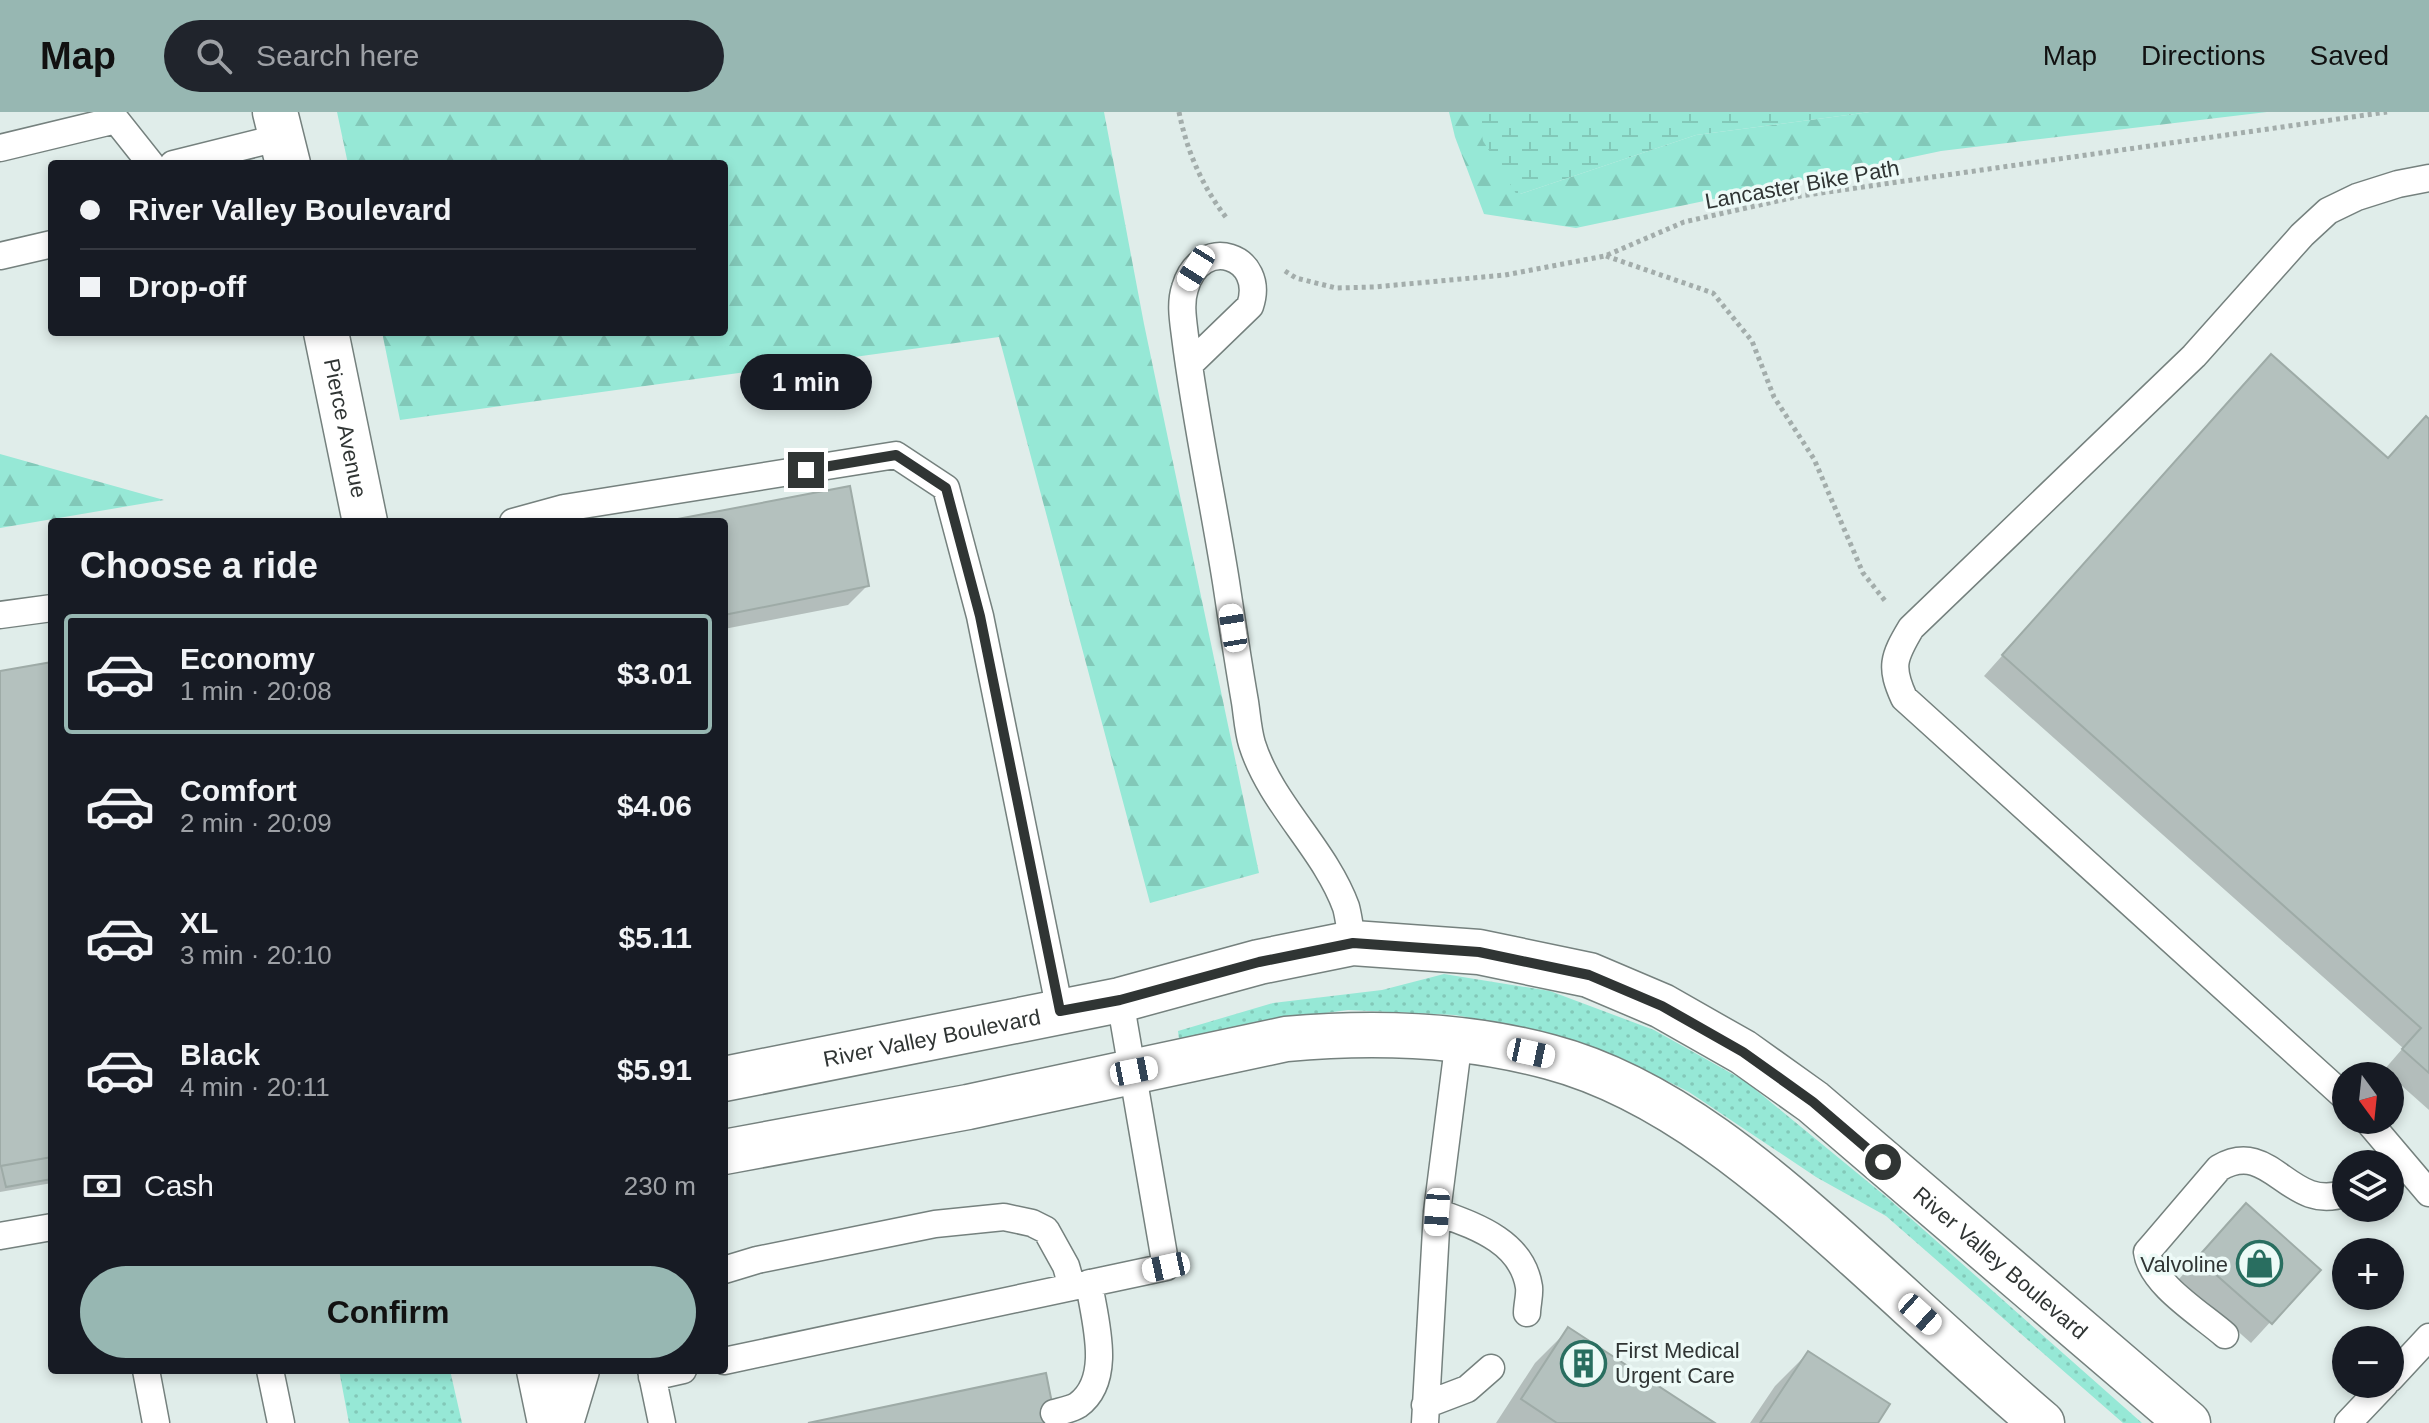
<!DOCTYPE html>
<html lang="en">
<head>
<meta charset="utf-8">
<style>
  :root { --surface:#171b24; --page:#20242c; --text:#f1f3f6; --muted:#9ea1a6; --line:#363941; --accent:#97b7b2 }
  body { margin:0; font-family:Helvetica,sans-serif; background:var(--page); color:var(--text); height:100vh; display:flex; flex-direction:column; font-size:30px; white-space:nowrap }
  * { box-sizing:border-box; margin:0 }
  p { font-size:26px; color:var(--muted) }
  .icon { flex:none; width:44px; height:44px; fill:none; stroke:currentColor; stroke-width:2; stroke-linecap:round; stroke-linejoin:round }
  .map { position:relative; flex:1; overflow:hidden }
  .details { position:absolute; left:48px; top:406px; width:680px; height:856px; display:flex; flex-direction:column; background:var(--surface); border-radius:8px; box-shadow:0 4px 12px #0003 }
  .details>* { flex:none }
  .banner { position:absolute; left:48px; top:48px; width:680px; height:176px; border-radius:8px; box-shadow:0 4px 12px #0003; display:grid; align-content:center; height:176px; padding:0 32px; background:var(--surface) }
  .needle { width:52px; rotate:165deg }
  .tools { position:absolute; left:2332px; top:950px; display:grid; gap:16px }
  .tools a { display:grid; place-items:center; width:72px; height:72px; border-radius:50%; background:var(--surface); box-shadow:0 4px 12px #0003; font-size:40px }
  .end { position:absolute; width:36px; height:36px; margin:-18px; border:10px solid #303534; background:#fff; box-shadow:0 0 0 4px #fff }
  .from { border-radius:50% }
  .bubble { position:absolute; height:56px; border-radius:28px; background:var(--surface); box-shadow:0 4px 12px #0003; font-size:26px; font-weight:700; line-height:56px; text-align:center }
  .car { position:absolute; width:24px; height:48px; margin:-24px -12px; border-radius:10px; box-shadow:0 0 6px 2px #0007; background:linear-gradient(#fff 24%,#345 0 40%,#fff 0 76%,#345 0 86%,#fff 0) }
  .banner b { display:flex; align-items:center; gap:28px; height:76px; font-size:30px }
  .banner b+b { border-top:2px solid var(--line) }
  .banner i { width:20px; height:20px; background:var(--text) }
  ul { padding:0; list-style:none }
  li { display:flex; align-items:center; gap:24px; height:120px; margin:0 16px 12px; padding:0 16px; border:4px solid transparent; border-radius:8px }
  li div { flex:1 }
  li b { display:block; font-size:30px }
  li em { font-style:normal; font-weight:700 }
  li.on { border-color:var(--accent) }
  li>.icon { width:72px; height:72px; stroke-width:1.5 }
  h2 { padding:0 32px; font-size:36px; line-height:96px }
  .pay { display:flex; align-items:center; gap:20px; height:88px; padding:0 32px; font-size:30px }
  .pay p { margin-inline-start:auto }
  .cta { display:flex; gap:16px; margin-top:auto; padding:16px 32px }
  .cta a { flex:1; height:92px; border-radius:48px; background:var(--accent); color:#111; font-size:32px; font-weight:700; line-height:92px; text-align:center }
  header { display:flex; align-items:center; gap:48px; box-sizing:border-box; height:112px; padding:0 40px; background:var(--accent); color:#111 }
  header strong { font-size:38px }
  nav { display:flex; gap:44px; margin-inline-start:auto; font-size:28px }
  .search { width:560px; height:72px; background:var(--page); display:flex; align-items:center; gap:20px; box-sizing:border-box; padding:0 28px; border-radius:44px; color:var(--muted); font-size:30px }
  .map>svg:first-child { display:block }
  .grass { fill:url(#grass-dots) }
  .forest { fill:url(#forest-firs) }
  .wetland { fill:url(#wetland-marsh) }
  .shadow { fill:#0003 }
  .building { fill:#b4c1be; stroke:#9eaba7; stroke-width:2 }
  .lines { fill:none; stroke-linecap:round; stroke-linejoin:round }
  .service-casing { stroke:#75817e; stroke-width:29 }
  .minor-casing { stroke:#75817e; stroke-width:47 }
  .tertiary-casing { stroke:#75817e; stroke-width:47 }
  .path { stroke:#a3adab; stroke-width:5; stroke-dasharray:4 4; stroke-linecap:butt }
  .service { stroke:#fff; stroke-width:26 }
  .minor { stroke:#fff; stroke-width:44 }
  .tertiary { stroke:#fff; stroke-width:44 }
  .route { stroke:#303534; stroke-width:10 }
  .labels { text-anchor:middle; stroke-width:7; stroke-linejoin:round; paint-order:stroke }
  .street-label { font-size:22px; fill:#303534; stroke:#edfaf7 }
  .poi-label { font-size:22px; fill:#303534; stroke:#edfaf7; text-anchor:end }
</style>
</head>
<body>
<header>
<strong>Map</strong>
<div class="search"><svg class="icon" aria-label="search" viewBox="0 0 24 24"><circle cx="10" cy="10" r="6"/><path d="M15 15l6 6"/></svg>Search here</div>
<nav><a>Map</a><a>Directions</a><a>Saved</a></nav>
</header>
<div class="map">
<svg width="2429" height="1311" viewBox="0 0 2429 1311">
  <defs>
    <pattern id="grass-dots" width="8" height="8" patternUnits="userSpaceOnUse" patternTransform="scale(2)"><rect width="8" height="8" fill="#96e8d6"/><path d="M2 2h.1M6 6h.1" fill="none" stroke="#82c8b8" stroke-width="1.8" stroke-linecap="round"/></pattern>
    <pattern id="forest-firs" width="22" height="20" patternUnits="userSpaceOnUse" patternTransform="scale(2)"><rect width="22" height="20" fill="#96e8d6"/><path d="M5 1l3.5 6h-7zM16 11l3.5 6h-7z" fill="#82c8b8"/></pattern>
    <pattern id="wetland-marsh" width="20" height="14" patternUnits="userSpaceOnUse" patternTransform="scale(2)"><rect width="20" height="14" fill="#96e8d6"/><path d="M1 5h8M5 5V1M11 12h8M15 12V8" fill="none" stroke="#82c8b8"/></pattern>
  </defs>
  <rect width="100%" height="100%" fill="#e0edea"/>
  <path class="grass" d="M1444 862 1550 879 1654 918 1745 969 1890 1088 2142 1311H2123L1886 1104 1816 1065 1689 980 1621 946 1540 919 1455 903 1348 898 1273 908 1179 927 1178 919 1273 891 1382 878Z
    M339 1258H450L462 1311H349Z"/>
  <path class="forest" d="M337 0H1104L1144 212 1259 761 1150 791 999 225 400 308 382 220H724V52H348Z
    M1449 0H1480L1520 82 1696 23 1870 0H2267L1941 39 1576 116 1484 102 1455 25Z
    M0 342 164 388 0 416Z"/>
  <path class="wetland" d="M1478 0H1870L1696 23 1517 83 1483 29Z"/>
  <path class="shadow" d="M2252 264 2387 348 2429 310V998L2384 958 2403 936 1984 564Z
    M848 376 867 474 848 493 724 517V410H672Z
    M52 552V1071L0 1080V561Z
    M2226 1114 2318 1158 2251 1231 2179 1167Z
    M1568 1218 1711 1311H1496L1535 1251Z
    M1808 1241 1875 1311H1750L1775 1274Z"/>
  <path class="building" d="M2271 242 2388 346 2426 304 2429 307V961L2402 937 2421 916 2002 543Z
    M850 374 869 474 724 503V410H662Z
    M52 550V1045L0 1054V559Z
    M52 1045V1067L6 1075 1 1054Z
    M2246 1091 2321 1158 2272 1212 2197 1146Z
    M1568 1215 1715 1311H1557L1521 1287Z
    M1808 1239 1890 1292 1878 1311H1760Z
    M1046 1261 1056 1311H808Z"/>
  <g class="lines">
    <defs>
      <path id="service" d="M0 36 116 8 151 52
        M173 52 282 25
        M0 144 52 132
        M1189 253 1250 194C1267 144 1201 121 1185 176 1180 191 1183 208 1185 224 1195 306 1213 388 1226 470 1232 510 1238 550 1245 590 1247 603 1248 619 1252 632 1271 692 1325 737 1346 795 1349 806 1350 819 1353 831
        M513 410 564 396 896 343 946 376 980 504 1060 899
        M0 503 52 496
        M2346 986 1904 586C1890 555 1893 546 1911 516L2194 244 2302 123 2328 99 2357 85 2398 72 2429 66
        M2367 1008 2429 1081
        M1437 1100C1475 1114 1522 1129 1529 1175 1530 1183 1527 1193 1527 1201
        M0 1124 52 1115
        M724 1158 757 1148 935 1112 1004 1105 1032 1111 1046 1118 1066 1154 1072 1175
        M2225 1223C2201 1202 2151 1172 2147 1140L2154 1132 2219 1056C2272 1025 2288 1102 2346 1081
        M724 1249 1166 1155 1120 888
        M146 1258 156 1311
        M270 1258 281 1311
        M651 1258 662 1311
        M652 1265 683 1258
        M2390 1267 2429 1225
        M1425 1293 1467 1277 1491 1256
        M1054 1301C1061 1299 1072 1297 1078 1293 1114 1267 1094 1206 1089 1171
        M1425 1311 1437 1100 1459 927
        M2348 1311 2385 1272"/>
      <g id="minor">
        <path id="s1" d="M724 967 1120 888 1259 850 1353 831 1479 840 1589 863 1662 894 1743 940 1813 990 2188 1311"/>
        <path d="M724 1040 968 995 1286 927C1373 919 1465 922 1550 945 1667 976 1769 1066 1857 1145 1918 1200 1979 1257 2042 1311"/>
      </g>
      <g id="tertiary">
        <path d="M275 0 288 52"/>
        <path id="s2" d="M326 220 365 410"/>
        <path d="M539 1258 550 1311"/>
        <path d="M561 1311 577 1258"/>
      </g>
    </defs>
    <use href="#service" class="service-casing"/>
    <use href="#minor" class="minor-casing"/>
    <use href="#tertiary" class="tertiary-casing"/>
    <path class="path" d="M1179 0C1187 40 1203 76 1228 108
      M1606 144 1713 181 1752 229 1774 285 1814 347 1863 461 1886 490
      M1285 159 1296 166 1336 176 1374 175 1505 163 1605 144 1684 110 1800 84 2387 0"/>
    <use href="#service" class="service"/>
    <use href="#minor" class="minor"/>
    <use href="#tertiary" class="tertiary"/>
  </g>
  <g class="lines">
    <path class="route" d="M806 358 896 343 946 376 980 504 1060 899 1120 888 1259 850 1353 831 1479 840 1589 863 1662 894 1743 940 1813 990 1883 1050"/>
  </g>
  <defs>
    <symbol id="shop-ring" viewBox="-11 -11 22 22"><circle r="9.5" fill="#edfaf7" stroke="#296e60" stroke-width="1.5"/><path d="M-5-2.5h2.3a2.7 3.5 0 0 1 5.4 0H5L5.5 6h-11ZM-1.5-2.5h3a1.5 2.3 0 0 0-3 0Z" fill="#296e60"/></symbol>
    <symbol id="building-ring" viewBox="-11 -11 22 22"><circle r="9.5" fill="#edfaf7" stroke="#296e60" stroke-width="1.5"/><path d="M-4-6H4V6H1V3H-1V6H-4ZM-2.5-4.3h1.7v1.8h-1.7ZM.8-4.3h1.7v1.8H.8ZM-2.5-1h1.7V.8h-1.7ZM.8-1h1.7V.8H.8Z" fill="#296e60"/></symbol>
  </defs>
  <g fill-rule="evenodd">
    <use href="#shop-ring" x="2234" y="1126" width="51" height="51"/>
    <use href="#building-ring" x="1558" y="1226" width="51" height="51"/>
  </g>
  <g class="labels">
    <g class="street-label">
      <text transform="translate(1802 72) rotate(-10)" y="8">Lancaster Bike Path</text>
      <text dy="8" stroke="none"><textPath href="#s2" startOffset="98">Pierce Avenue</textPath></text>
      <text dy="8" stroke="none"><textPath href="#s1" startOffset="212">River Valley Boulevard</textPath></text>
      <text dy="8" stroke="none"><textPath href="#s1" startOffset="1388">River Valley Boulevard</textPath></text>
    </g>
    <g class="poi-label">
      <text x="2228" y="1160">Valvoline</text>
      <text x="1615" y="1246" text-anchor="start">First Medical<tspan x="1615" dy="25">Urgent Care</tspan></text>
    </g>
  </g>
</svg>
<div class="tools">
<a><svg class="needle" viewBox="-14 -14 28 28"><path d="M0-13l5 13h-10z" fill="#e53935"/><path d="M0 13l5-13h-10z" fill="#9ea1a6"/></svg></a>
<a><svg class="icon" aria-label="layers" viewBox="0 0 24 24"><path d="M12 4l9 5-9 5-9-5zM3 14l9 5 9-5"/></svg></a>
<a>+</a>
<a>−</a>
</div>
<i class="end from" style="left:1883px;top:1050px"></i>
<i class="end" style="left:806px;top:358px"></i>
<div class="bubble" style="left:740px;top:242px;width:132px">1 min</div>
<i class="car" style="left:1196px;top:156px;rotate:212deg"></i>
<i class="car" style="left:1233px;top:516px;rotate:351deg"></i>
<i class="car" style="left:1531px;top:941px;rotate:102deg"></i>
<i class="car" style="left:1134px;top:959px;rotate:79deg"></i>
<i class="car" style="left:1437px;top:1100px;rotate:184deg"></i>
<i class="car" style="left:1166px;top:1155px;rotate:258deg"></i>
<i class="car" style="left:1920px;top:1202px;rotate:132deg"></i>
<div class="banner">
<b><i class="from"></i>River Valley Boulevard</b>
<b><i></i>Drop-off</b>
</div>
<section class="details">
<h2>Choose a ride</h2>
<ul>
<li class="on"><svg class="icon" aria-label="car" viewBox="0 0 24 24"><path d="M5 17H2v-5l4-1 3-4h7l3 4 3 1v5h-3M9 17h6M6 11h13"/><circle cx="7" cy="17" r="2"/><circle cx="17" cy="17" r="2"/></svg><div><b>Economy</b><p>1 min · 20:08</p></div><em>$3.01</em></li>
<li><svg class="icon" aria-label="car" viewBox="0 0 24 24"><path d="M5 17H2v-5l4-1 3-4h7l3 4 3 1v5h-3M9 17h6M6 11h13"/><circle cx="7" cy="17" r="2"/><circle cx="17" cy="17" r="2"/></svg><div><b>Comfort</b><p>2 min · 20:09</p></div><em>$4.06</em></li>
<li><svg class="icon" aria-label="car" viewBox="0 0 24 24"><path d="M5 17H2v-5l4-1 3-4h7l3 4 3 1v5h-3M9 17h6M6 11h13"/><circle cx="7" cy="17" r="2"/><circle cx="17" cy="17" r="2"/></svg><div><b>XL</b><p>3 min · 20:10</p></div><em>$5.11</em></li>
<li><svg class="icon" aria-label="car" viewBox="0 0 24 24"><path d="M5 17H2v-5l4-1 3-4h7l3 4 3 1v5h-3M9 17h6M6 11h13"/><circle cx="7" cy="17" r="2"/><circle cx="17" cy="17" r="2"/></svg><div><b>Black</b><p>4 min · 20:11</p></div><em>$5.91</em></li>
</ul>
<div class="pay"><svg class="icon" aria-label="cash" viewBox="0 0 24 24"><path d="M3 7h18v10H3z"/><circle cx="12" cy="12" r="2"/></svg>Cash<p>230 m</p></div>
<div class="cta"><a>Confirm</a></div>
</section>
</div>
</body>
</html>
